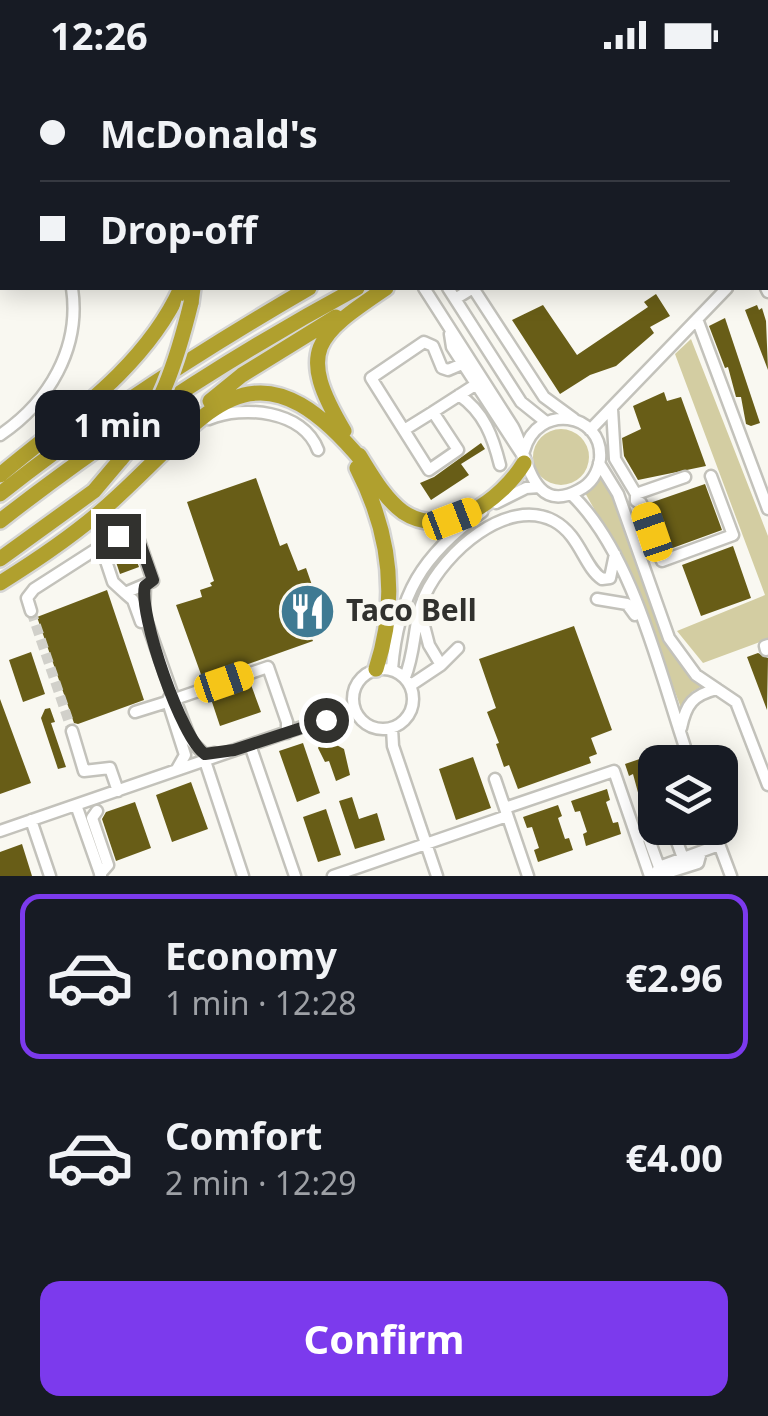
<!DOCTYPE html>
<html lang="en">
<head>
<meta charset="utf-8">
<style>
  :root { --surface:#171b24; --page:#242831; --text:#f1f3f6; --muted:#9ea1a6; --line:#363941; --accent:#7c3aed }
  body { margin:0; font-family:"Noto Sans",sans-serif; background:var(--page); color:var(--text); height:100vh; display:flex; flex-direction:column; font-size:38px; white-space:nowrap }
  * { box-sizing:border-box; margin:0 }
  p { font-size:32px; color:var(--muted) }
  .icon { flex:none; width:55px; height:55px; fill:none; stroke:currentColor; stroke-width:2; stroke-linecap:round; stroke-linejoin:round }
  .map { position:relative; height:806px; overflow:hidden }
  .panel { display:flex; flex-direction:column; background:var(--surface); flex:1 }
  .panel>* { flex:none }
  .banner { position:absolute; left:0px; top:0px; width:770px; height:220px; box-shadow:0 5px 25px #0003; display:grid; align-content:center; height:220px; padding:0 40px; background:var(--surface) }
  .controls { position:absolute; left:638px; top:675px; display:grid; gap:20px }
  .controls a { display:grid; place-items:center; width:100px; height:100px; border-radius:20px; background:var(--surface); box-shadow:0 5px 25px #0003; font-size:50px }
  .end { position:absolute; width:45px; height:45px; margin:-22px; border:12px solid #31312e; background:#fff; box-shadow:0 0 0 5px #fff }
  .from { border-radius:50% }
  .bubble { position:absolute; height:70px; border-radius:20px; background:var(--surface); box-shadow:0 5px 25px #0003; font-size:32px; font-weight:700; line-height:70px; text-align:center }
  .car { position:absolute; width:30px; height:60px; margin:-30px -15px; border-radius:12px; box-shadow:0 0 8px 2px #0007; background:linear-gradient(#f5c518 24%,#345 0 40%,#f5c518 0 76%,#345 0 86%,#f5c518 0) }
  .banner b { display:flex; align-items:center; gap:35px; height:95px; font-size:38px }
  .banner b+b { border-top:2px solid var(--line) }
  .banner i { width:25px; height:25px; background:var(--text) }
  ul { padding:18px 0 0; list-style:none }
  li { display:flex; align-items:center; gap:30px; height:165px; margin:0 20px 15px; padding:0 20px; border:5px solid transparent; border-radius:20px }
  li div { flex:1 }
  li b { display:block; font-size:38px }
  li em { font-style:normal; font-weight:700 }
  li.active { border-color:var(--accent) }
  li>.icon { width:90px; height:90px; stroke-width:1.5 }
  .action { display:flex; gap:20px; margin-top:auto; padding:20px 40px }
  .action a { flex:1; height:115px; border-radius:20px; background:var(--accent); color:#fff; font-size:40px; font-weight:700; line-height:115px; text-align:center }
  .status { display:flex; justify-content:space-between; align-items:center; height:70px; padding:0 50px; background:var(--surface); direction:ltr }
  .status svg { height:28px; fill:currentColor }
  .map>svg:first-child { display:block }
  .green { fill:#d3cda2 }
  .building { fill:#685d17 }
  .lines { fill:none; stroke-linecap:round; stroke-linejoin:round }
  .minor-tunnel { stroke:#d1d0ca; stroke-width:10; stroke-dasharray:10 5; stroke-linecap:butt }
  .minor-casing { stroke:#c3c2bb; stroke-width:15 }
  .highway-casing { stroke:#d6d6d5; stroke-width:20 }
  .minor { stroke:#fff; stroke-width:10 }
  .highway { stroke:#b0a02e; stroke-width:15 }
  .highway-bridge-casing { stroke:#d6d6d5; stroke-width:20; stroke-linecap:butt }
  .highway-bridge { stroke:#b0a02e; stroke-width:15 }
  .route { stroke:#31312e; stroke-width:12 }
  .labels { text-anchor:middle; stroke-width:10; stroke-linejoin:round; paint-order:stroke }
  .poi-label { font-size:30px; font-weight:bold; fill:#31312e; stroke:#f9f8f1; text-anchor:start }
</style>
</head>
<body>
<div class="status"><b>12:26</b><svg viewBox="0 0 49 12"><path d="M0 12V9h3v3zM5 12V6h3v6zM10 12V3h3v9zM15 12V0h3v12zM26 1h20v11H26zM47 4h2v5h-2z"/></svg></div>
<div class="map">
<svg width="768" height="806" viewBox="0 0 768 806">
  <rect width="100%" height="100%" fill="#f9f8f1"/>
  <path class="green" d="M691 269 768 466V569L703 593 677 561 765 525 675 284Z
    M533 387a28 28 0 1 1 56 0a28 28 0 1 1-56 0Z
    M599 406 612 422 667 576 704 615 692 622 681 638 631 504 584 421Z"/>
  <path class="building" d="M656 224 670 246 650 257 654 263 616 296 590 305 560 324 512 250 543 235 577 285 648 237 644 232Z
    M757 235 759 240 762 238 766 251 768 300 745 240Z
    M725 248 760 353 751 356 746 354 741 327H736L728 297 725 298 709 256Z
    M664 322 667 331 681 327 706 396 638 410 624 386 622 368 641 359 633 336Z
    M481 373 485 379 461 394 469 405 431 430 420 413 434 407Z
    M256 408 280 476 287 473 298 501 306 498 326 555 309 561 313 571 203 610 176 535 202 527 200 520 212 516 210 513 214 511 187 432Z
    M705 414 722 460 667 480 650 433Z
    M130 472 139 497 120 504 112 480Z
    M733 476 751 528 701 546 682 495Z
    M107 520 144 630 78 654 74 653 37 547Z
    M574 556 612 660 591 668 597 684 589 687 591 693 518 719 509 695 504 697 496 674 499 673 487 642 496 638 479 589Z
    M31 582 45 624 23 632 9 590Z
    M758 583 768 588 767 640 747 587Z
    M250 612 261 642 220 656 210 626Z
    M0 629 31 713 0 724Z
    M50 638 55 652 51 653 66 697 58 699 41 648 45 639Z
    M321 672H331L344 679 350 705 336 711 329 691 325 692 318 678Z
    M303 673 320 723 297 732 279 681Z
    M663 681 667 692H655V737L643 741 633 704 629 706 625 694Z
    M473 687 491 738 456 750 439 699Z
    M191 712 208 759 172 772 156 725Z
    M607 719 610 730 606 732 613 753 618 752 621 764 586 776 583 764 587 762 580 741 575 742 571 731Z
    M352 727 359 749 377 743 385 770 355 779 339 731Z
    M135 732 151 778 116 791 102 749 106 742Z
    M558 735 562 746 558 748 565 769 569 768 573 780 538 792 534 780 539 778 532 757 527 758 523 747Z
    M326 739 341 785 318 792 303 747Z
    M22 774 32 806H0V782Z"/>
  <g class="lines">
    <path class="minor-tunnel" d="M31 541 72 661
      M642 766 647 781"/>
    <defs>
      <path id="minor" d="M277 0 281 2
        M312 0 313 2
        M0 128 2 129
        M424 218 513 357C527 381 530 447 579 420 591 414 598 403 600 389 604 342 537 332 524 381
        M448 218 521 332 546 352
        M766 218 768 222
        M455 229 473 218 544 327 574 349
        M697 249 768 439
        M450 264 452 277 523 386
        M462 294 448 300 442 298 433 276 424 272 371 308 429 400 458 380 433 342 475 315
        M459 325C484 342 493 367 500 395
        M612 339 615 389 636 424
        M209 349C243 335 303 340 318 380
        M404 360 433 342
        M590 360 727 218
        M0 365C49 332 81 278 72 218
        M599 393 618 424 669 568 696 605 736 632 768 715
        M571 424C635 485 661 610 690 692
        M636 431 641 433 662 491 733 465 711 406
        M636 431V424L685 407
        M496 433 526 418 539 417
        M134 456 153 511 125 523 113 512 101 476Z
        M145 516 144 544 173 626
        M125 523 133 530 141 552
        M597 529 627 534 635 545
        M31 541 27 528 34 519 101 476
        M421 544 429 575 441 595
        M766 580 765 576 768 575
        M353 629a30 30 0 1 1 60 0a30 30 0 1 1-60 0Z
        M392 599C398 525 422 485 482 442
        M405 607C416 581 413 551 425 525 444 483 507 426 554 451 580 465 584 497 602 509L610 508 615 484
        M411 615 441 595 458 578
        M175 629 268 597 287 652V663
        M176 632 191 671 205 685 214 683
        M169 635 185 685 177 699
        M135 642 167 632 170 626
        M392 658 393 676 437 806
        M681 658C686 634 693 625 717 619
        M72 661 84 701 110 698 118 721
        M250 675 295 806
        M205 691 243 806
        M495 709 528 806
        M76 735 101 806
        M505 738 614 701 650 806
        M97 741 92 748 108 795 100 804
        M31 750 50 806
        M672 758 683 788
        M713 758 731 806
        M0 761 354 639
        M642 766 643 753 659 797
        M333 806 507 746
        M655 806 659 797 719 775
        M657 806 698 793 701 782"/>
      <path id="highway" d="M321 0 322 2
        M212 2V0
        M236 2 239 0
        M631 2 636 0
        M708 2 713 0
        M0 13 2 14
        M0 48 2 49
        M0 73 2 74
        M191 233 193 218
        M210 331 242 305 336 247
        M344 361C296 280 315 266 386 218
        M359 385C371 404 384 428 403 442 446 471 502 429 524 393
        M357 398C390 462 399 529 376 599
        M0 405C66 350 145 298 181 218
        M0 424C97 347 202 280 309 218
        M0 451C113 363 231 286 357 218
        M0 489 94 421 121 389
        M0 513C42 487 82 460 118 426 211 340 255 262 363 392"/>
    </defs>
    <use href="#minor" class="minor-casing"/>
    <use href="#highway" class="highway-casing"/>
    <use href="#minor" class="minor"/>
    <use href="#highway" class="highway"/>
    <defs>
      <path id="highway-bridge" d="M121 389C160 344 177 290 191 233"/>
    </defs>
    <use href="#highway-bridge" class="highway-bridge-casing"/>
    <use href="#highway-bridge" class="highway-bridge"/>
  </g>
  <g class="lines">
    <path class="route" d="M118 466 134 456 153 510 145 516C138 543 182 670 205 684L234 680 326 650"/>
  </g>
  <defs>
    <symbol id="restaurant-disc" viewBox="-11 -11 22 22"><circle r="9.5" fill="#3f7a93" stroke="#f9f8f1"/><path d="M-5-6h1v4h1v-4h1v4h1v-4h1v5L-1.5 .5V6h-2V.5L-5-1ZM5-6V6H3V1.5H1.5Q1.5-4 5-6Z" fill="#fff"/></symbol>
  </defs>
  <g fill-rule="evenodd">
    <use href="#restaurant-disc" x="276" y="510" width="63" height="63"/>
  </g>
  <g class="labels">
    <g class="poi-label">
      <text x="346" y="551">Taco Bell</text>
    </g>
  </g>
</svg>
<div class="controls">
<a><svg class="icon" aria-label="layers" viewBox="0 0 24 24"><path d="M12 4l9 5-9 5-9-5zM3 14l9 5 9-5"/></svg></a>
</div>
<i class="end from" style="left:326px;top:650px"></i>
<i class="end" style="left:118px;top:466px"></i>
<div class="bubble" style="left:35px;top:320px;width:165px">1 min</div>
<i class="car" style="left:452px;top:449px;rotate:69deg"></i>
<i class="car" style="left:652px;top:462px;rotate:341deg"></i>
<i class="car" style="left:224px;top:612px;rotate:71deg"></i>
<div class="banner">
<b><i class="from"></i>McDonald's</b>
<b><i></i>Drop-off</b>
</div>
</div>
<section class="panel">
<ul>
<li class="active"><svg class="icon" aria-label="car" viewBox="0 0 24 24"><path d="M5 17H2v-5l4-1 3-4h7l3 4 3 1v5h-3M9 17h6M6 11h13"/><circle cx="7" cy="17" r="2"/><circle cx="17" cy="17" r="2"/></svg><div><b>Economy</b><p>1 min · 12:28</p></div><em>€2.96</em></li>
<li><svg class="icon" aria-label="car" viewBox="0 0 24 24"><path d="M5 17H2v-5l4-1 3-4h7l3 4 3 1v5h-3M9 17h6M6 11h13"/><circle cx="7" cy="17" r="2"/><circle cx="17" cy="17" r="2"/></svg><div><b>Comfort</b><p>2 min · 12:29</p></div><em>€4.00</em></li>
</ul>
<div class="action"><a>Confirm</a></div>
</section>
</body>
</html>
